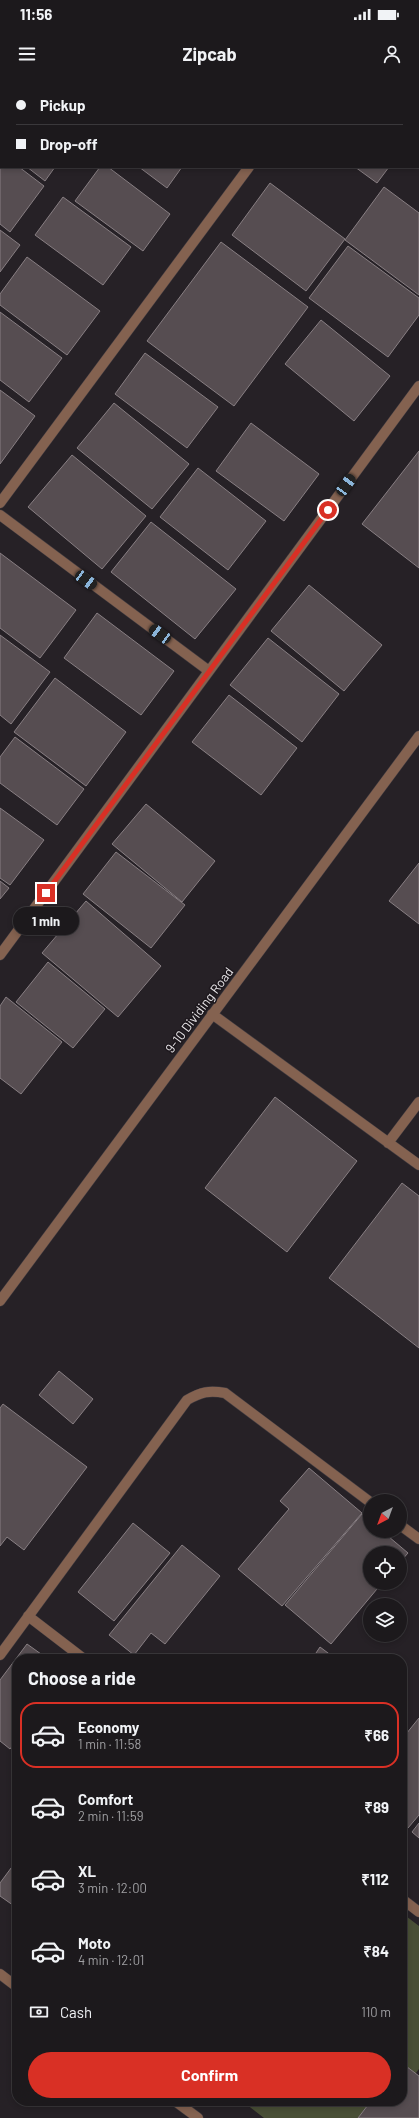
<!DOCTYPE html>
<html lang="en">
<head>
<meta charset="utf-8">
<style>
  :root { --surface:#1c191c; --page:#252225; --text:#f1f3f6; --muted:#a0a0a3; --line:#3a383b; --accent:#d93025 }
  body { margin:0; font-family:Barlow,sans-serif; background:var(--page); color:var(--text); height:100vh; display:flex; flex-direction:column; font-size:15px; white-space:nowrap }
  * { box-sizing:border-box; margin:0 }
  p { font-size:13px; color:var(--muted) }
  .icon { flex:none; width:22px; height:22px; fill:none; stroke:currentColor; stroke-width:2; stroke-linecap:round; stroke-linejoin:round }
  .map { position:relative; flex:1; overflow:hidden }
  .panel { position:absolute; left:12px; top:1574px; width:395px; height:452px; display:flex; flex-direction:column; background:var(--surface); border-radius:16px; box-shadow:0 2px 6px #0003,0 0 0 1px var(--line) }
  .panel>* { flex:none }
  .guide { position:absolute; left:0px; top:0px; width:419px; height:88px; box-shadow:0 2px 6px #0003,0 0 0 1px var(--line); display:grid; align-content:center; height:88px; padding:0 16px; background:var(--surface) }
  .needle { width:26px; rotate:221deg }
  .buttons { position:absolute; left:363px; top:1414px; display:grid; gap:8px }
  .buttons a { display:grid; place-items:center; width:44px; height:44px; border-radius:50%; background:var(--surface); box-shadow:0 2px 6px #0003,0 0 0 1px var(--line); font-size:20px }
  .end { position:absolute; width:18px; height:18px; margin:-9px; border:5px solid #d93025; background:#fff; box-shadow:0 0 0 2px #fff }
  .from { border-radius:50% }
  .bubble { position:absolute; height:28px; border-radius:14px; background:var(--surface); box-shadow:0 2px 6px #0003,0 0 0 1px var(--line); font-size:13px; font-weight:700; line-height:28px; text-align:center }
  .car { position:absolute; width:12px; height:24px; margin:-12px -6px; border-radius:5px; box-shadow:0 0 3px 1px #0007; background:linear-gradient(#222 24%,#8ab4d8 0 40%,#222 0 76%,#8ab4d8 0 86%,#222 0) }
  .guide b { display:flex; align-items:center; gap:14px; height:38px; font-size:15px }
  .guide b+b { border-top:1px solid var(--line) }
  .guide i { width:10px; height:10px; background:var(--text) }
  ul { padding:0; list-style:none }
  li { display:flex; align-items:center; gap:12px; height:66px; margin:0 8px 6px; padding:0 8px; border:2px solid transparent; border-radius:16px }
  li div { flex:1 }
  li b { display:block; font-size:15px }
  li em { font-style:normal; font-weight:700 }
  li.active { border-color:var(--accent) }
  li>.icon { width:36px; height:36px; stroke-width:1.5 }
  h2 { padding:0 16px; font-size:18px; line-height:48px }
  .pay { display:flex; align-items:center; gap:10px; height:44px; padding:0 16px; font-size:15px }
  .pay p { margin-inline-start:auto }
  .button { display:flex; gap:8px; margin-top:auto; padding:8px 16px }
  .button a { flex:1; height:46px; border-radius:24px; background:var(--accent); color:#fff; font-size:16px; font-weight:700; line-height:46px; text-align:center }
  .status { display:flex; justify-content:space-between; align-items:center; height:28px; padding:0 20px; background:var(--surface); direction:ltr }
  .status svg { height:11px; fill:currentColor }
  header { display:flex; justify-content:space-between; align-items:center; height:52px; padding:0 16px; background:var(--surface); font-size:18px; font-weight:700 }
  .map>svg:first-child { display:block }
  .green { fill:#494f36 }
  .building { fill:#564d51; stroke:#887f83 }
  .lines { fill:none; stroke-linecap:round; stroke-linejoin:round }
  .minor-casing { stroke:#413c41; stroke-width:11 }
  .minor { stroke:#846250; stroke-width:10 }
  .route { stroke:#d93025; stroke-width:5 }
  .labels { text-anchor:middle; stroke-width:3; stroke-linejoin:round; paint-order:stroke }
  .street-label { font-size:13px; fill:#e7e4e7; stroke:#1d181d }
</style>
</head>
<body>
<div class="status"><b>11:56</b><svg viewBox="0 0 49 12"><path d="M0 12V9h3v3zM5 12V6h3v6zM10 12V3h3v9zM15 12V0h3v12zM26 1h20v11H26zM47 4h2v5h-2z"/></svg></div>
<header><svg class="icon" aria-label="menu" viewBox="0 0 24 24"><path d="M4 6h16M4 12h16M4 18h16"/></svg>Zipcab<svg class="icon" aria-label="person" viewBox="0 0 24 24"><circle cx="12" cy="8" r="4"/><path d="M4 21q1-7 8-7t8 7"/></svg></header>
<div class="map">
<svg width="419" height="2038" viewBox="0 0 419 2038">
  <rect width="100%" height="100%" fill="#262126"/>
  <path class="green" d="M402 1833 419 1846V1989L402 2011Z
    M242 2021H394L381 2038H264Z"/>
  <path class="building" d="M37 0H118L117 1Z
    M165 0H214L215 1H164Z
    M352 0H419L418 53V1Z
    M1 21V68L0 67Z
    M0 73 1 87H19L44 106 10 152 0 144Z
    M27 87H55L45 101Z
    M100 87H108L170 134 143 171 75 121Z
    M139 87H182L167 108Z
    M355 87H389L377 103Z
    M270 103 345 159 306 211 232 155Z
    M384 107 419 133V215L345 160Z
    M63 117 131 167 103 205 35 155Z
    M0 150 20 165 0 192Z
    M221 162 308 227 234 326 147 261Z
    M348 166 419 218V235L388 277 309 218Z
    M27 177 100 231 67 275 0 225V214Z
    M0 232 62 278 29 322 0 300Z
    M321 240 390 296 354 341 285 284Z
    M145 273 218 327 187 368 115 314Z
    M0 310 35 336 0 384Z
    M114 323 189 384 152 429 77 368Z
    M251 343 319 394 284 441 216 391Z
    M419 371V488L362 444Z
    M72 375 146 436 102 489 28 427Z
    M198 388 266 441 228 490 160 437Z
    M151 442 236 509 195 559 111 492Z
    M0 473 76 530 40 578 0 548Z
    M309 505 382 565 344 611 271 551Z
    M97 533 174 591 141 635 64 578Z
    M0 555 50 592 11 644 0 635Z
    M268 558 339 614 302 662 230 605Z
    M55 598 126 652 86 706 14 652Z
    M229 615 297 668 261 715 192 662Z
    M15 657 84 709 57 745 0 703V677Z
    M146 724 215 781 182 822 112 764Z
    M0 728 44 760 10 805 0 798Z
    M116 772 185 825 151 868 83 814Z
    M419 783V844L389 821Z
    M0 801 9 808 0 819Z
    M86 821 161 886 118 937 42 873Z
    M48 882 105 929 73 968 16 922Z
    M6 917 62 962 21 1014 0 998V926Z
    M275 1017 357 1081 287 1172 205 1108Z
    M402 1103 419 1116V1268L329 1198Z
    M59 1291 93 1319 73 1344 39 1315Z
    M3 1324 87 1387 24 1470 7 1457 0 1466V1328Z
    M309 1388 362 1433 282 1526 238 1489 289 1429 280 1421Z
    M362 1434 370 1441V1451H382L408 1473 400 1482V1473H370V1503H382L331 1564 285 1525Z
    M133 1443 170 1473 114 1541 78 1512Z
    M182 1465 220 1496 165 1564 151 1553 134 1575 109 1555Z
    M27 1564 48 1579H17V1660L10 1669 0 1661V1600Z
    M320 1567 336 1579H312Z
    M419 1638V1735L408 1748 402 1743V1659Z
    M419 1743V1758L412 1752Z
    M17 1780V1828L0 1816V1803Z
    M402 1983 419 1996V2038H358L371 2021H402Z"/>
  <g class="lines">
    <defs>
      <path id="minor" d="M312 1 313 0
        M0 423 249 87
        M0 435 209 591
        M0 875 419 306
        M212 934 419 1085
        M388 1063 419 1022
        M0 1221 419 656
        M400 1445 419 1459
        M28 1536 84 1579
        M0 1575 187 1320C201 1312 209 1310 225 1313L370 1422
        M402 1819 419 1832
        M0 1894 17 1907
        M175 2021 198 2038"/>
    </defs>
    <use href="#minor" class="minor-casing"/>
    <use href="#minor" class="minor"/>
  </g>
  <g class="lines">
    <path class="route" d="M46 813 328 430"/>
  </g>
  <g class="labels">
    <g class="street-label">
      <text transform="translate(199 930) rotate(-53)" y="5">9-10 Dividing Road</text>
    </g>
  </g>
</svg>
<div class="buttons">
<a><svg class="needle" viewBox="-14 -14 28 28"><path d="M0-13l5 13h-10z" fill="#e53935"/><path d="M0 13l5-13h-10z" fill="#a0a0a3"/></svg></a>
<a><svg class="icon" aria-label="locate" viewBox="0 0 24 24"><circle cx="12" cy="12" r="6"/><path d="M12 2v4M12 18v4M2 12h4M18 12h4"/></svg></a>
<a><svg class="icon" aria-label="layers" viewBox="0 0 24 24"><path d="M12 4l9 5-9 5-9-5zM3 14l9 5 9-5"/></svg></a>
</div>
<i class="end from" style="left:328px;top:430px"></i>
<i class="end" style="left:46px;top:813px"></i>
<div class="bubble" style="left:13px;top:827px;width:66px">1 min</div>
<i class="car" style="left:346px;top:405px;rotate:36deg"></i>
<i class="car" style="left:86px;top:500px;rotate:126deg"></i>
<i class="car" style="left:160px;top:554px;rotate:306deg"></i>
<div class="guide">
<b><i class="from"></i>Pickup</b>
<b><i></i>Drop-off</b>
</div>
<section class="panel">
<h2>Choose a ride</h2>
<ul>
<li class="active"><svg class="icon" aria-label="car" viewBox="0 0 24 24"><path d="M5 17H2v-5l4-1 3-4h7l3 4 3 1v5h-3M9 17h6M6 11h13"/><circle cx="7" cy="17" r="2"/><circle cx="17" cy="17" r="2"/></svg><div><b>Economy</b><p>1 min · 11:58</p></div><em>₹66</em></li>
<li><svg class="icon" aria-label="car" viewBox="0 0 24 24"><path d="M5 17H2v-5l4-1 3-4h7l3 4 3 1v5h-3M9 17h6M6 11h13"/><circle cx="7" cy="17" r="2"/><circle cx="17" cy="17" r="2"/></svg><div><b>Comfort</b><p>2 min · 11:59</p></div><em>₹89</em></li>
<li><svg class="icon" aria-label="car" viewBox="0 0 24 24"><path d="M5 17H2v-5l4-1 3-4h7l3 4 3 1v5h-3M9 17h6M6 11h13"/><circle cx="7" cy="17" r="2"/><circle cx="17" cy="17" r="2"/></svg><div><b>XL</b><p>3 min · 12:00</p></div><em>₹112</em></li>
<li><svg class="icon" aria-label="car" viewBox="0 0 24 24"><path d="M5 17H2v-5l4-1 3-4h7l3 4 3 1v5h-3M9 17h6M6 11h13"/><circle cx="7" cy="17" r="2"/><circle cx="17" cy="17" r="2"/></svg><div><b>Moto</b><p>4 min · 12:01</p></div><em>₹84</em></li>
</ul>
<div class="pay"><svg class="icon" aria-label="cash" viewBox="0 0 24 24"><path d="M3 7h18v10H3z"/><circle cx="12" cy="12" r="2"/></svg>Cash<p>110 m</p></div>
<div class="button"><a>Confirm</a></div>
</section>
</div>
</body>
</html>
